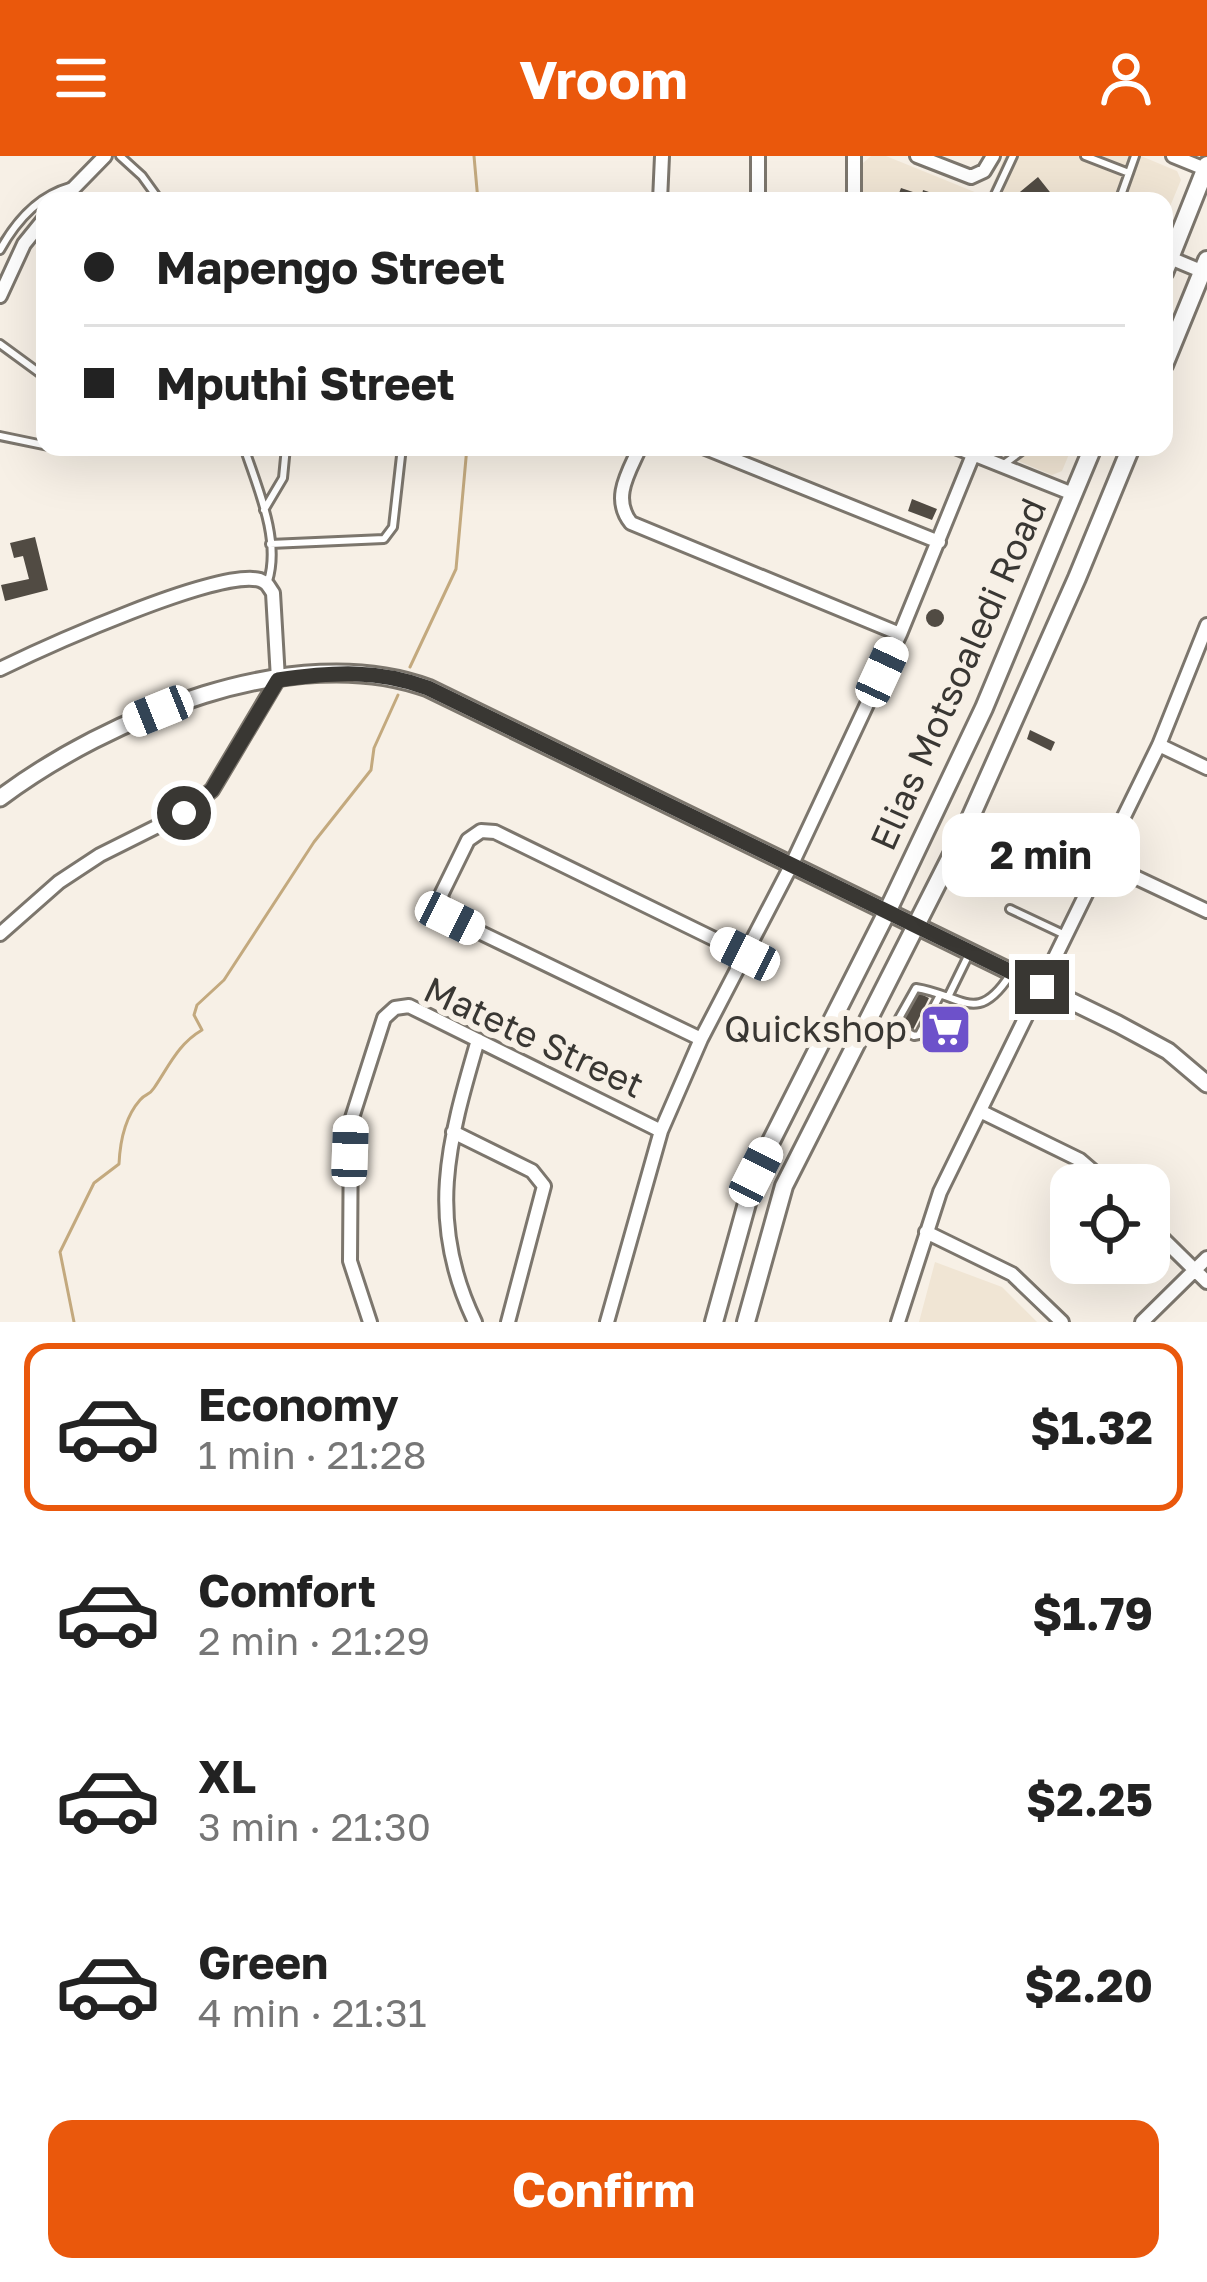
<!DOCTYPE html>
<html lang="en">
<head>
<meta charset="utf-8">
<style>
  :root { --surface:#fff; --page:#f2f2f2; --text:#222; --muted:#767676; --line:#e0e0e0; --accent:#ea580c }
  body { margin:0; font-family:"Golos Text",sans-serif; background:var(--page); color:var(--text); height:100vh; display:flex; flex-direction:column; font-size:45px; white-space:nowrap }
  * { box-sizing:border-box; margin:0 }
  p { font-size:39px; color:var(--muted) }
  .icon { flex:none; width:66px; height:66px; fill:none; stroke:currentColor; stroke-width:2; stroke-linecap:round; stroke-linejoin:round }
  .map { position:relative; height:1166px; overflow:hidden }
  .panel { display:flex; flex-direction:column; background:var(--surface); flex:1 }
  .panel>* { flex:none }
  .banner { position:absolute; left:36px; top:36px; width:1137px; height:264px; border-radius:24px; box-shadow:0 12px 48px #0002; display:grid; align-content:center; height:264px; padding:0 48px; background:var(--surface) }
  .tools { position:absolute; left:1050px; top:1008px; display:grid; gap:24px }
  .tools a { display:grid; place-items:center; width:120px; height:120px; border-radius:24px; background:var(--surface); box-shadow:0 12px 48px #0002; font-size:60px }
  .end { position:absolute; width:54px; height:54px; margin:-27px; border:15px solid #393733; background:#fff; box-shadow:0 0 0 6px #fff }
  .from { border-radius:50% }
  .bubble { position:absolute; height:84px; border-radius:24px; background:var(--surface); box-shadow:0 12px 48px #0002; font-size:39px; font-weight:700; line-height:84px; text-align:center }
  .car { position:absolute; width:36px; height:72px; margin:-36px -18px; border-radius:15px; box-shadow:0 0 9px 3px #0007; background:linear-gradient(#fff 24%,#345 0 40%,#fff 0 76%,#345 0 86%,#fff 0) }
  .banner b { display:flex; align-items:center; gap:42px; height:114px; font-size:45px }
  .banner b+b { border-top:3px solid var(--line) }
  .banner i { width:30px; height:30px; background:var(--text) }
  ul { padding:21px 0 0; list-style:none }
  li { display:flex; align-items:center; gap:36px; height:168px; margin:0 24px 18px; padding:0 24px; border:6px solid transparent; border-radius:24px }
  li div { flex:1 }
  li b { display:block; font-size:45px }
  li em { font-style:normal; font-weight:700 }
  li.selected { border-color:var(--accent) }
  li>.icon { width:108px; height:108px; stroke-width:1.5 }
  .primary-button { display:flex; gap:24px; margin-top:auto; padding:24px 48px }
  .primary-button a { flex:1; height:138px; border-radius:24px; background:var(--accent); color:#fff; font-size:48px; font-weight:700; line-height:138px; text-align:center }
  header { display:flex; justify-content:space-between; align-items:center; height:156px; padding:0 48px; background:var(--accent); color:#fff; font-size:54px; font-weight:700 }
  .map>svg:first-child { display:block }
  .built { fill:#f0e5d4 }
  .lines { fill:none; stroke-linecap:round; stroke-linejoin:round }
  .stream { stroke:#c3a97e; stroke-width:3 }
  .building { fill:#514b43 }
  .service-casing { stroke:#7c766d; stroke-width:12 }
  .minor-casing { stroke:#7c766d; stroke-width:18 }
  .tertiary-casing { stroke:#7c766d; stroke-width:21 }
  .secondary-casing { stroke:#7c766d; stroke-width:22 }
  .service { stroke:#fff; stroke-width:6 }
  .minor { stroke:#fff; stroke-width:12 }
  .tertiary { stroke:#fff; stroke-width:15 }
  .secondary { stroke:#fff; stroke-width:16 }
  .route { stroke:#393733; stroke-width:15 }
  .labels { text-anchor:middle; stroke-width:12; stroke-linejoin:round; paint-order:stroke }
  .street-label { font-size:36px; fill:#393733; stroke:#f7f0e6 }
  .poi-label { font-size:36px; fill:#393733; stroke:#f7f0e6; text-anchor:end }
</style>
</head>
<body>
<header><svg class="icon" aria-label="menu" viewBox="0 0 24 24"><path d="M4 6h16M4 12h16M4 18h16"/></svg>Vroom<svg class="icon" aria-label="person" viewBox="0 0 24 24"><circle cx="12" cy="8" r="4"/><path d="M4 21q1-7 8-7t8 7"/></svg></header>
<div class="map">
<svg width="1207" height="1166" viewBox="0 0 1207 1166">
  <rect width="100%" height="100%" fill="#f7f0e6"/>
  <path class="built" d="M871 0H886L987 41 1005 0H1141L1177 15 1181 24 1164 65V45H863V7Z
    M985 291H1072L1062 315 1052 319Z
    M935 1106 1002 1131 1037 1166H919Z"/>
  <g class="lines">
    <path class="stream" d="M474 0 478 45
      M410 511 456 413 467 291
      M74 1166 60 1096 94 1027 119 1008C120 986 125 961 140 944 146 937 149 940 154 932 169 910 178 888 202 874L194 859 197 849 224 824 314 686 371 614 374 592 398 539"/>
  </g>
  <path class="building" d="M1038 21 1057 45H1019L1015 40Z
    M901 32 922 39 923 34 932 37 929 45H896Z
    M912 343 937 353 932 364 908 355Z
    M35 381 48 434 5 445 1 429 29 423 23 400 14 402 10 387Z
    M926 462a9 9 0 1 1 18 0a9 9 0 1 1-18 0Z
    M1030 574 1055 586 1051 595 1027 583Z
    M917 836 929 842 912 876 900 869Z"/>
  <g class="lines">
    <defs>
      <path id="service" d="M120 0 142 20 160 45
        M1085 0 1129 17 1135 0
        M992 45 1013 0
        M1119 45 1129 17
        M0 94C16 65 38 40 70 31
        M0 188 45 221
        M0 280 53 291
        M244 291C257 331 281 383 268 425
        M1004 308 1027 291
        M264 354 283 322 286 291
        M270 388 384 383 393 371 402 291
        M1010 753 1063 778
        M940 839 919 879 914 880 899 872 898 864 916 832C962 839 977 870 1010 819
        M948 841 970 796"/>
      <path id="minor" d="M917 0 971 21 984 15 993 0
        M1173 0 1205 13
        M61 45 105 0
        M660 45 662 0
        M758 45V0
        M854 45V0
        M1170 102 1206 117
        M0 140 24 88 45 62
        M640 291C629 316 611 342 631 367L900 478
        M703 291 939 386
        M955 291 1073 338
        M0 513C43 492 219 412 260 424 268 427 268 430 273 437L278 523 212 634 184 657 100 699 59 726 0 778
        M1159 589 1207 612
        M1103 706 1207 755
        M701 883 450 762 443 751 441 739 468 684 481 675 495 676 745 798
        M982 956 1080 1004 1109 1029
        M453 976 532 1015 544 1030 508 1166
        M1149 1069 1207 1126
        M926 1076 1012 1118 1062 1166
        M370 1166 350 1105 351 965 384 862 395 852 409 850 661 975
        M475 1166C426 1065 448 986 478 884
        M607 1166 661 975 701 883 792 708 900 478 973 299
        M898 1166 940 1036 1159 589 1207 469
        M1142 1166 1207 1102"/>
      <path id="tertiary" d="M0 642C107 562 295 483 428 532L1118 868 1168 895 1207 928"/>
      <path id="secondary" d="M1164 117 1207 9
        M1164 209 1207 104
        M714 1166 756 1015 888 754 984 552 1093 291
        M746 1166 784 1030 968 667 1077 422 1131 291"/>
    </defs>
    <use href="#service" class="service-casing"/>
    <use href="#minor" class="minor-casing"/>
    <use href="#tertiary" class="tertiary-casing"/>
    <use href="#secondary" class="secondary-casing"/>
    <use href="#service" class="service"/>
    <use href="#minor" class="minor"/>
    <use href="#tertiary" class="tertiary"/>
    <use href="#secondary" class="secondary"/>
  </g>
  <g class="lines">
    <path class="route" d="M184 657 212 634 278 524C332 516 377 513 428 532L1042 831"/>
  </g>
  <defs>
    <symbol id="supermarket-square" viewBox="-11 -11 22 22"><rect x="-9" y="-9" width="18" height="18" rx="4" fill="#6d51ca" stroke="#f7f0e6"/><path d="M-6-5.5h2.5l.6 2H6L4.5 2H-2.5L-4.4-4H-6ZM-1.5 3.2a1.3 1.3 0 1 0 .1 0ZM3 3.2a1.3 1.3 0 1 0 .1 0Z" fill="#fff"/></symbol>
  </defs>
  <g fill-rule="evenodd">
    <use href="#supermarket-square" x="916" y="844" width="59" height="59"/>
  </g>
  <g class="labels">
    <g class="street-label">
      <text transform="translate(958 518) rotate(-66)" y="13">Elias Motsoaledi Road</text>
      <text transform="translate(534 881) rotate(25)" y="13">Matete Street</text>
    </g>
    <g class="poi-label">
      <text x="907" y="886">Quickshop</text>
    </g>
  </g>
</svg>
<div class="tools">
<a><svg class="icon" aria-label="locate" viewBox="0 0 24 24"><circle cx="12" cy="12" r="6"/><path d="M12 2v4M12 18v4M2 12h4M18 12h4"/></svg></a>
</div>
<i class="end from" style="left:184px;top:657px"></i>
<i class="end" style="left:1042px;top:831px"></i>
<div class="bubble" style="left:942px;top:657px;width:198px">2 min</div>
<i class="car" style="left:882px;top:516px;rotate:25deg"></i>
<i class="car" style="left:158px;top:555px;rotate:248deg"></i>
<i class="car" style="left:450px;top:762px;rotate:116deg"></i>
<i class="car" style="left:745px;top:798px;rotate:296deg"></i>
<i class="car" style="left:350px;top:995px;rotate:2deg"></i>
<i class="car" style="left:756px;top:1016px;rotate:27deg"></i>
<div class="banner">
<b><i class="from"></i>Mapengo Street</b>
<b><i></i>Mputhi Street</b>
</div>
</div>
<section class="panel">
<ul>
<li class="selected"><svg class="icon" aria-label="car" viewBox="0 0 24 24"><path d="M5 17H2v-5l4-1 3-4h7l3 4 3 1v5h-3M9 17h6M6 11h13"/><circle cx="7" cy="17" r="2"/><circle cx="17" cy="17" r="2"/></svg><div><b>Economy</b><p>1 min · 21:28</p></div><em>$1.32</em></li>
<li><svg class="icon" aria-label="car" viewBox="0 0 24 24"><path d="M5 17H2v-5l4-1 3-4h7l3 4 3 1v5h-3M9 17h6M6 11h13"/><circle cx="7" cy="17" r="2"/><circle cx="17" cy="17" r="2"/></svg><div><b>Comfort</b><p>2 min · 21:29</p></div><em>$1.79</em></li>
<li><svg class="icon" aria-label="car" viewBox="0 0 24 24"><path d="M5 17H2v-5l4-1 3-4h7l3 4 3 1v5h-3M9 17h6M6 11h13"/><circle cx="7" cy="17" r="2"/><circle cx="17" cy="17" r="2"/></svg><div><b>XL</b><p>3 min · 21:30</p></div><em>$2.25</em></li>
<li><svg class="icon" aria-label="car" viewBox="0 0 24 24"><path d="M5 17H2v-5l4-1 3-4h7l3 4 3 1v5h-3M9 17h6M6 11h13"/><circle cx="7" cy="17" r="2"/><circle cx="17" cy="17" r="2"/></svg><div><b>Green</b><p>4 min · 21:31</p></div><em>$2.20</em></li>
</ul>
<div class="primary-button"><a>Confirm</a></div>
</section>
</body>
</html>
